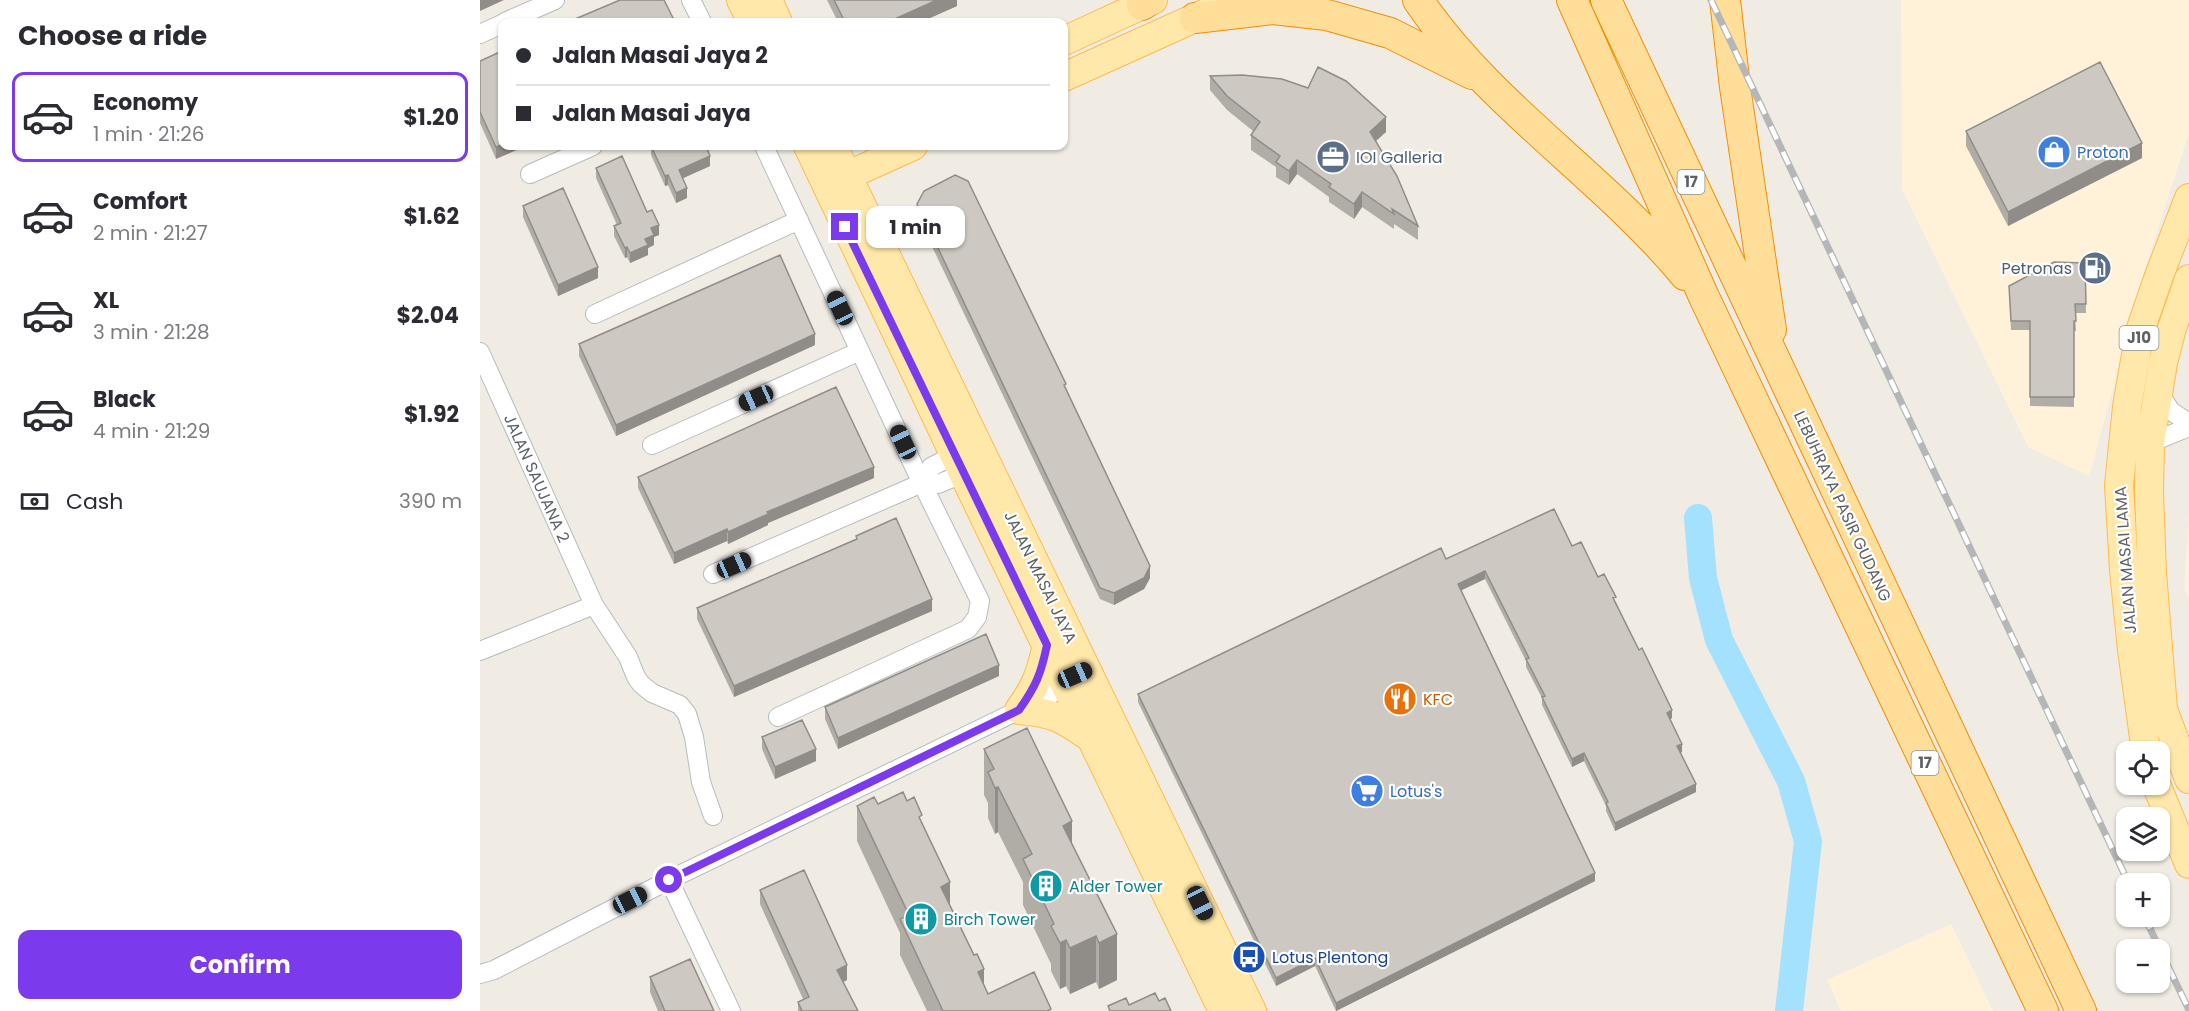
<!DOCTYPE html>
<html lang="en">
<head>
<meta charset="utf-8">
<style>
  :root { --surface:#fff; --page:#f7f7f7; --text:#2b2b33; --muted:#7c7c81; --line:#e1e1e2; --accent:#7c3aed }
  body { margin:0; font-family:Poppins,sans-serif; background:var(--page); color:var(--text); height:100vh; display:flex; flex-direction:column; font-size:22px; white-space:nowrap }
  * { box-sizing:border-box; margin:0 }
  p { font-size:20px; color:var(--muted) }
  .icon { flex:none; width:33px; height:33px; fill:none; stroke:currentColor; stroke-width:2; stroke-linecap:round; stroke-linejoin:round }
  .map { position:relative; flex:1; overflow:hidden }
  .side { display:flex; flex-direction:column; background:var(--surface); width:480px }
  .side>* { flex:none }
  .guide { position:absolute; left:18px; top:18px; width:570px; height:132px; border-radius:12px; box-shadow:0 2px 4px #0004; display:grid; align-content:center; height:132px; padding:0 18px; background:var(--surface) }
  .controls { position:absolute; left:1636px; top:741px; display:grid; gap:12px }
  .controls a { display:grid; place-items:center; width:54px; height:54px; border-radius:12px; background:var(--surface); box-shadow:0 2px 4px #0004; font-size:30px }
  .end { position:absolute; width:27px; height:27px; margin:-14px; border:8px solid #7c3aed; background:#fff; box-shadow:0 0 0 3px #fff }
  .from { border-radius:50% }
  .bubble { position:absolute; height:42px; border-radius:12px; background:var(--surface); box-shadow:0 2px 4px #0004; font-size:20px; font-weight:700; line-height:42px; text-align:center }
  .car { position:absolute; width:18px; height:36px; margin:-18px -9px; border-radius:8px; box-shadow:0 0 4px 2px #0007; background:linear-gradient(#222 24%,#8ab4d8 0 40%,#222 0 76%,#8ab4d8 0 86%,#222 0) }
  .guide b { display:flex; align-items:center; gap:21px; height:57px; font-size:22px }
  .guide b+b { border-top:2px solid var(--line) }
  .guide i { width:15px; height:15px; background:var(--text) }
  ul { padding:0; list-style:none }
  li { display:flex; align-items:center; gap:18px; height:90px; margin:0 12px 9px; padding:0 6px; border:3px solid transparent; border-radius:12px }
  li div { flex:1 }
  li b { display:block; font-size:22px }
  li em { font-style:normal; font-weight:700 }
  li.active { border-color:var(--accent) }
  li>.icon { width:54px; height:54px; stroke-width:1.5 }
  h2 { padding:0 18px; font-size:27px; line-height:72px }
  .pay { display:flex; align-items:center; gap:15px; height:66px; padding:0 18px; font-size:22px }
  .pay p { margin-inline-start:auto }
  .primary-button { display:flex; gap:12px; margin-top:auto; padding:12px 18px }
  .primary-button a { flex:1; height:69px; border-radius:12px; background:var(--accent); color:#fff; font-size:24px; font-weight:700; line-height:69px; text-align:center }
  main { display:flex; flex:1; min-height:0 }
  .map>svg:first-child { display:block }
  .commercial { fill:#fff2d9 }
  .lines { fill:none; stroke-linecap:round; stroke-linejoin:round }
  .river { stroke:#a4e1ff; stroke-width:28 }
  .minor-casing { stroke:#b6bbbf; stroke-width:20 }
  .primary-casing { stroke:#ffba4d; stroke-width:30 }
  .trunk-casing { stroke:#f38d00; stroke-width:32 }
  .minor { stroke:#fff; stroke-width:18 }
  .primary { stroke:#ffe8a9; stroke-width:28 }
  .trunk { stroke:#ffde9a; stroke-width:30 }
  .rail-casing { stroke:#b5b6b7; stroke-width:7 }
  .rail { stroke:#fff; stroke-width:4.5; stroke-dasharray:14; stroke-linecap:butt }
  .wall { fill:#b0ada7 }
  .shaded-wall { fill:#908d88 }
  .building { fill:#cdc9c2; stroke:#908d88; stroke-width:1.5 }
  .route { stroke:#7c3aed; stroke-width:8 }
  .labels { text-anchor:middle; stroke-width:4.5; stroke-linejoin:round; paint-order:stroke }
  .shield { fill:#fff; stroke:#8d9094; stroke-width:1.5 }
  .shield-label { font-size:15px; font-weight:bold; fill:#5c6166 }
  .shop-label { font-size:16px; fill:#366cbe; stroke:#fff; text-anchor:start }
  .service-label { font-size:16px; fill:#4e5e75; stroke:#fff; text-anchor:start }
  .street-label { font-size:16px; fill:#5c6166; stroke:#fff }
  .food-label { font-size:16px; fill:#c56008; stroke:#fff; text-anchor:start }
  .culture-label { font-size:16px; fill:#0d838f; stroke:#fff; text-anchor:start }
  .transit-label { font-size:16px; fill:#164399; stroke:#fff; text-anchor:start }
</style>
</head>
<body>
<main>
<section class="side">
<h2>Choose a ride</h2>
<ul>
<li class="active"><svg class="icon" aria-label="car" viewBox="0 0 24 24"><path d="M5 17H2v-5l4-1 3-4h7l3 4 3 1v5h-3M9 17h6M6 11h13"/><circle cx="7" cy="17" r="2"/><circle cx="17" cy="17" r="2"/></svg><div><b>Economy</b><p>1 min · 21:26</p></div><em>$1.20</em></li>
<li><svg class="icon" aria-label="car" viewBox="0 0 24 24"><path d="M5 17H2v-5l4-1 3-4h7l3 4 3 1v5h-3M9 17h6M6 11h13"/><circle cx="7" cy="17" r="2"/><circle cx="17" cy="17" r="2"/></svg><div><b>Comfort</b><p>2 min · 21:27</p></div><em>$1.62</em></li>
<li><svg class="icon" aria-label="car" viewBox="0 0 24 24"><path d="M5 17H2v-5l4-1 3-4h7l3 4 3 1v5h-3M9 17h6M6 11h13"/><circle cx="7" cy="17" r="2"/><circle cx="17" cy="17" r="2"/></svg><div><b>XL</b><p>3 min · 21:28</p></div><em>$2.04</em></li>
<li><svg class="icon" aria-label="car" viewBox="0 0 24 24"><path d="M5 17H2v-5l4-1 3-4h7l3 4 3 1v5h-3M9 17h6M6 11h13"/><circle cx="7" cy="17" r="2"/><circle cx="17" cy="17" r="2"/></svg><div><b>Black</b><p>4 min · 21:29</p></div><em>$1.92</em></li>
</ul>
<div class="pay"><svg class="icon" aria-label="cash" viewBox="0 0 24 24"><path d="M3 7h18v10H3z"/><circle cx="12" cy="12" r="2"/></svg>Cash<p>390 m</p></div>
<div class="primary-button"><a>Confirm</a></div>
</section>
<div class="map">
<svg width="1709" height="1011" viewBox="0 0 1709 1011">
  <rect width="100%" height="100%" fill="#f0ece4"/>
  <path class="commercial" d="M1421 0H1709V133L1671 250 1609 476 1548 447 1422 189Z
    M1709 514V599L1704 589Z
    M1471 924 1513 1011H1361L1347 980Z"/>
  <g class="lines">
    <path class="river" d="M1218 518 1223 578 1239 640 1311 781 1328 841 1309 1011"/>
    <defs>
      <path id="minor" d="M211 0 222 22
        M25 22 75 0
        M0 34 22 24
        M284 146 437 473 500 601 497 617 488 629 298 717
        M50 174 113 146
        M115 314 319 220
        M0 352 114 605 148 657 156 677 161 684 172 693 200 705 207 714 214 737 221 782 233 816
        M1678 392 1691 411 1709 423
        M1670 443 1709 427
        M172 445 380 351
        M442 483 451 467 484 450
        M233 574 442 483 458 484 492 470
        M0 651 114 605
        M189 880 251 1011
        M0 974 14 970 189 880 570 695 584 680 592 677"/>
      <path id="primary" d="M261 0 272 22
        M288 0 298 22
        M584 41 673 0
        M584 77 737 8
        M328 146 483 473 743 1011
        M353 146 772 1011
        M351 183 433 146
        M1709 279 1692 328 1683 363 1670 443 1669 491 1672 573 1683 709 1709 779
        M567 645C561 672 556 687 539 710 575 713 582 718 611 738
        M1666 752 1652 650 1644 570 1639 485 1647 407 1660 331 1679 276 1709 198
        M1676 784 1709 864"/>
      <path id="trunk" d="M938 0C1010 106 1123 176 1205 275
        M1092 0 1224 297 1563 1011
        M1126 0 1601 1011
        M1245 0 1255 87 1291 330
        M662 5 669 0
        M715 18 793 9 847 15 910 33 992 74"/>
    </defs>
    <use href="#minor" class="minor-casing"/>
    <use href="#primary" class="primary-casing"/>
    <use href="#trunk" class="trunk-casing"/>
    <use href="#minor" class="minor"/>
    <use href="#primary" class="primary"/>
    <use href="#trunk" class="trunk"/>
    <defs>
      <path id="rail" d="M1231 0 1649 884
        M1664 916 1709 1010"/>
    </defs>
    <use href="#rail" class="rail-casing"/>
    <use href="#rail" class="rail"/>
  </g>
  <path class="wall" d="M347 0H477V6L441 22H358Z
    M22 51 16 159 0 123V61Z
    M730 76 906 132 896 141 938 226V240L914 224V229L882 207 874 219 849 202V197L817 174 809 185 796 177V167L771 150V135L773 131 747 110 730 90Z
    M1486 131 1662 158 1528 226 1486 146Z
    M171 146 191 147 230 166 203 178 207 198 196 203 188 185 185 186 171 155Z
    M116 168 179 235 174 237V245L168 248V255L150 263 147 257 145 258 134 236V226L137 225 116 178Z
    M437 204 586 388 670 578 664 589 634 605 620 599 437 215Z
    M43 206 118 278 78 296 43 217Z
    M1605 263 1606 313H1595L1596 331H1594V407L1550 406V330H1531L1529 286Z
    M99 344 335 345 136 436 99 356Z
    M158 477 394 478 288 523V525L248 544 247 541 194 564 158 488Z
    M376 536 452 611 254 697 217 619V608L376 539Z
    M1092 546 1118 577 1136 602 1192 718 1190 719 1202 752 1200 753 1216 792 1135 831 1126 811V806L1104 761 1092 767 1062 705V698L1046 667V661L1005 579 981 590 1115 881 856 1011 835 966 796 986 658 702V694L966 559Z
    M519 676 358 749 345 719V707Z
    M282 737 336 761 295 779 282 749Z
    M504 749 592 843 637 980 619 989 616 982 590 994 586 986 580 989 571 971V964L543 905V882L518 832 515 834 508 818V803L504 795Z
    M427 801 442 823 470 906 508 994 571 1011H447L420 955V933L377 841V806Z
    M280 890 367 980 363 982 378 1011H318V1002L323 999 280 904Z
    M170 977 234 1011H178L170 992Z"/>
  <path class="shaded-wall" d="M0 0H24L0 11Z
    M457 0H477V6L441 22H408Z
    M906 117V132L890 146V132Z
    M1662 143V158L1528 226V212Z
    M22 145V146H46L16 159V147Z
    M230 156V166L199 180V170Z
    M817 160V174L809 185V171Z
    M188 175V185L185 186V176Z
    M207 188V198L196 203V193Z
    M882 192V207L874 219V204Z
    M179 225V235L174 237V245L168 248V255L150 263V253L165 239 171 228Z
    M147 247V257L145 258V248Z
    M118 267V278L78 296V285Z
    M335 334V345L136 436V425Z
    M394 467V478L288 523V525L248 544V532L287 512Z
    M247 529V541L194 564V553Z
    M670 566V578L664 589 634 605V593Z
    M1005 571V579L978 592V584Z
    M452 599V611L254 697V686Z
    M519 665V676L358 749V738Z
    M1192 710V718L1187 721V713Z
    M1202 744V752L1197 755V746Z
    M336 749V761L295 779V767Z
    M1104 753V761L1092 767V759Z
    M1216 784V792L1135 831V823Z
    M518 787V832L515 834V788Z
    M592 821V867L583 826Z
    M1115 873V881L856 1011V1003Z
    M470 882V918L461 887Z
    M637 934V980L619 989V943Z
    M616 936V982L590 994V948Z
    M586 940V986L580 989V943Z
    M835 958V966L796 986V978Z
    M367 965V980L357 985V970Z
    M504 969V1005L498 972Z"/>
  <path class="building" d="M140 0H184L195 22H88Z
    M354 0H457L408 22H365Z
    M22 51V145L16 147 0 112V61Z
    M1620 62 1662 143 1528 212 1486 131Z
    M838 67 866 81 906 117 890 132 917 176 938 226 912 209 914 214 882 192 874 204 849 187 851 184 817 160 809 171 796 162 800 156 771 135 780 122 747 96 730 76 762 75 802 79 828 88Z
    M171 146H191V147L195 146H226L230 156 199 170 207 188 196 193 188 175 185 176Z
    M142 156 167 212 172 210 179 225 171 228 174 235 165 239 168 245 150 253 147 247 145 248 134 226 141 223 116 168Z
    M475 175 488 181 586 384 584 385 670 566 664 578 634 593 620 588 437 204 444 191Z
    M83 188 118 267 78 285 43 206Z
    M300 255 335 334 136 425 99 344Z
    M1574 262 1605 263 1606 304H1595L1596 321H1594V397H1550V321H1531L1529 286Z
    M356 387 394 467 287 512 288 514 248 532 247 529 194 553 158 477Z
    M1074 509 1092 546 1101 542 1118 577 1124 574 1136 597 1133 598 1159 650 1162 648 1192 710 1187 713 1202 744 1197 746 1216 784 1135 823 1126 803 1128 802 1104 753 1092 759 1062 697 1065 696 1046 659 1049 658 1005 571 978 584 1115 873 856 1003 835 958 796 978 658 694 961 548 966 559Z
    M416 518 452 599 254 686 217 608 377 539 376 536Z
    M506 634 519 665 358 738 345 707Z
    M322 720 336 749 295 767 282 737Z
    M547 728 592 821 583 826 637 934 619 943 616 936 590 948 586 940 580 943 571 926 574 924 543 859 552 854 518 787 515 788 508 772 514 769 504 749Z
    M423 792 427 801 434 797 442 815 439 817 470 882 461 887 494 955 497 954 504 969 498 972 508 994 554 972 571 1009 567 1011H463L420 919 429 915 377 806 394 797 398 804Z
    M324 870 367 965 357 970 378 1011H322L318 1002 329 997 280 890Z
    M210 959 234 1011H185L170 977Z
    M675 993 679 1001 685 998 691 1011H630L628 1006 646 998 649 1005Z"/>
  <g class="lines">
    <path class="route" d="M189 880 539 710C556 686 561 674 567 645L365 227"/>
  </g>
  <defs>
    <symbol id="shop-disc" viewBox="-11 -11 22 22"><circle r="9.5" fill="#3f7fe0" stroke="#fff"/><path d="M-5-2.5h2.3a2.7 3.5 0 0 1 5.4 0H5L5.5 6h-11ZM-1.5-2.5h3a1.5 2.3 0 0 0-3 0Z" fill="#fff"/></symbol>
    <symbol id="office-disc" viewBox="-11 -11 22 22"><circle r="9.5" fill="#5c6f8a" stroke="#fff"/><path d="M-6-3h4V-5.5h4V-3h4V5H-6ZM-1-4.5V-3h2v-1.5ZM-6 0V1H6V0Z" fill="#fff"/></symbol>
    <symbol id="fuel-disc" viewBox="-11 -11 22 22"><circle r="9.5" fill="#5c6f8a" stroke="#fff"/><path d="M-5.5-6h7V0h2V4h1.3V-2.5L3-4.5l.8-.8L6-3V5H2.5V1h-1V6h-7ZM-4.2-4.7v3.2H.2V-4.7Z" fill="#fff"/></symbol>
    <symbol id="restaurant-disc" viewBox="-11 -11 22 22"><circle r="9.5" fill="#e8710a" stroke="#fff"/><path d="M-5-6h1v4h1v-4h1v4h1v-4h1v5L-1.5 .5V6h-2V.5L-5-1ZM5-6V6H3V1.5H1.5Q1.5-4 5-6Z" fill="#fff"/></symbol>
    <symbol id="supermarket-disc" viewBox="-11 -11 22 22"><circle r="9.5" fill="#3f7fe0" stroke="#fff"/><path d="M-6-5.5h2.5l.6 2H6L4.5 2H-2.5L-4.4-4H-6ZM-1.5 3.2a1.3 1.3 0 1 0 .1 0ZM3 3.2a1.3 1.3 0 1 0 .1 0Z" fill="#fff"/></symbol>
    <symbol id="building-disc" viewBox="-11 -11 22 22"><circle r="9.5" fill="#0f9aa8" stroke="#fff"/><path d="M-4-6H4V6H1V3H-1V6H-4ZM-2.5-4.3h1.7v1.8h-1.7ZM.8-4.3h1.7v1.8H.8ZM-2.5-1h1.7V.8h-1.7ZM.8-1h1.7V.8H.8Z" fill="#fff"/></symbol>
    <symbol id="bus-disc" viewBox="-11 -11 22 22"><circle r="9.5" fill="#1a4fb4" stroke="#fff"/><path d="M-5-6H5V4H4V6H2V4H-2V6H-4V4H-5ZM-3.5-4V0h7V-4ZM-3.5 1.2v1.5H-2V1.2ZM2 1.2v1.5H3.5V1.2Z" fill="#fff"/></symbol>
  </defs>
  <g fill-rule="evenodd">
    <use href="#shop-disc" x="1555" y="133" width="38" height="38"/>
    <use href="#office-disc" x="834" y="138" width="38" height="38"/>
    <use href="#fuel-disc" x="1596" y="249" width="38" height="38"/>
    <use href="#restaurant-disc" x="901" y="680" width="38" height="38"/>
    <use href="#supermarket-disc" x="868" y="772" width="38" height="38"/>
    <use href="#building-disc" x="547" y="867" width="38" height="38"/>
    <use href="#building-disc" x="422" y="900" width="38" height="38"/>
    <use href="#bus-disc" x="750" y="938" width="38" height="38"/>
  </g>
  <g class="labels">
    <g class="shield">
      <rect x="1197.5" y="170" width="27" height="24" rx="4.5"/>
      <rect x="1639.5" y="326" width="39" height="24" rx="4.5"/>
      <rect x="1431.5" y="751" width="27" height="24" rx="4.5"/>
    </g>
    <g class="shield-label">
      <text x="1211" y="187">17</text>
      <text x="1659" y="343">J10</text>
      <text x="1445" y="768">17</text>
    </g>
    <g class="shop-label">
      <text x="1597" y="158">Proton</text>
      <text x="910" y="797">Lotus's</text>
    </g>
    <g class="service-label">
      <text x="876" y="163">IOI Galleria</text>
      <text x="1592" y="274" text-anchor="end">Petronas</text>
    </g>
    <g class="street-label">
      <text transform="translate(57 478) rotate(66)" y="6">JALAN SAUJANA 2</text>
      <text transform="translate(1363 506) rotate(65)" y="6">LEBUHRAYA PASIR GUDANG</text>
      <text transform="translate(1645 560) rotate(-94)" y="6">JALAN MASAI LAMA</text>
      <text transform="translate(561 577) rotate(64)" y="6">JALAN MASAI JAYA</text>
    </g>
    <g class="food-label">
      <text x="943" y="705">KFC</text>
    </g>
    <g class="culture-label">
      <text x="589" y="892">Alder Tower</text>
      <text x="464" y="925">Birch Tower</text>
    </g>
    <g class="transit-label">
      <text x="792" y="963">Lotus Plentong</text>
    </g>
  </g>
</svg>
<div class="controls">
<a><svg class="icon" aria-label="locate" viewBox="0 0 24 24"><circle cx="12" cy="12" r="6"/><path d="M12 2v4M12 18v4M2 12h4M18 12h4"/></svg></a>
<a><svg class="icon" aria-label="layers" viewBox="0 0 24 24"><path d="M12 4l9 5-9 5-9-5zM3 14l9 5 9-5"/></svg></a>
<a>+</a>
<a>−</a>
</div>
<i class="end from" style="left:189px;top:880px"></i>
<i class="end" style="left:365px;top:227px"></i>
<div class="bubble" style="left:386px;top:206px;width:99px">1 min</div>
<i class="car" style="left:360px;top:308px;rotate:335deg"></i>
<i class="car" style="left:276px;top:398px;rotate:246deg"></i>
<i class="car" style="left:423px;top:442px;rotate:335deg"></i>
<i class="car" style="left:254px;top:565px;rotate:66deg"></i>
<i class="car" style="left:595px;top:675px;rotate:66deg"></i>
<i class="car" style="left:150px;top:900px;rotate:63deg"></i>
<i class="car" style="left:720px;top:903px;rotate:154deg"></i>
<div class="guide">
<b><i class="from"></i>Jalan Masai Jaya 2</b>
<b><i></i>Jalan Masai Jaya</b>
</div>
</div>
</main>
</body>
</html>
